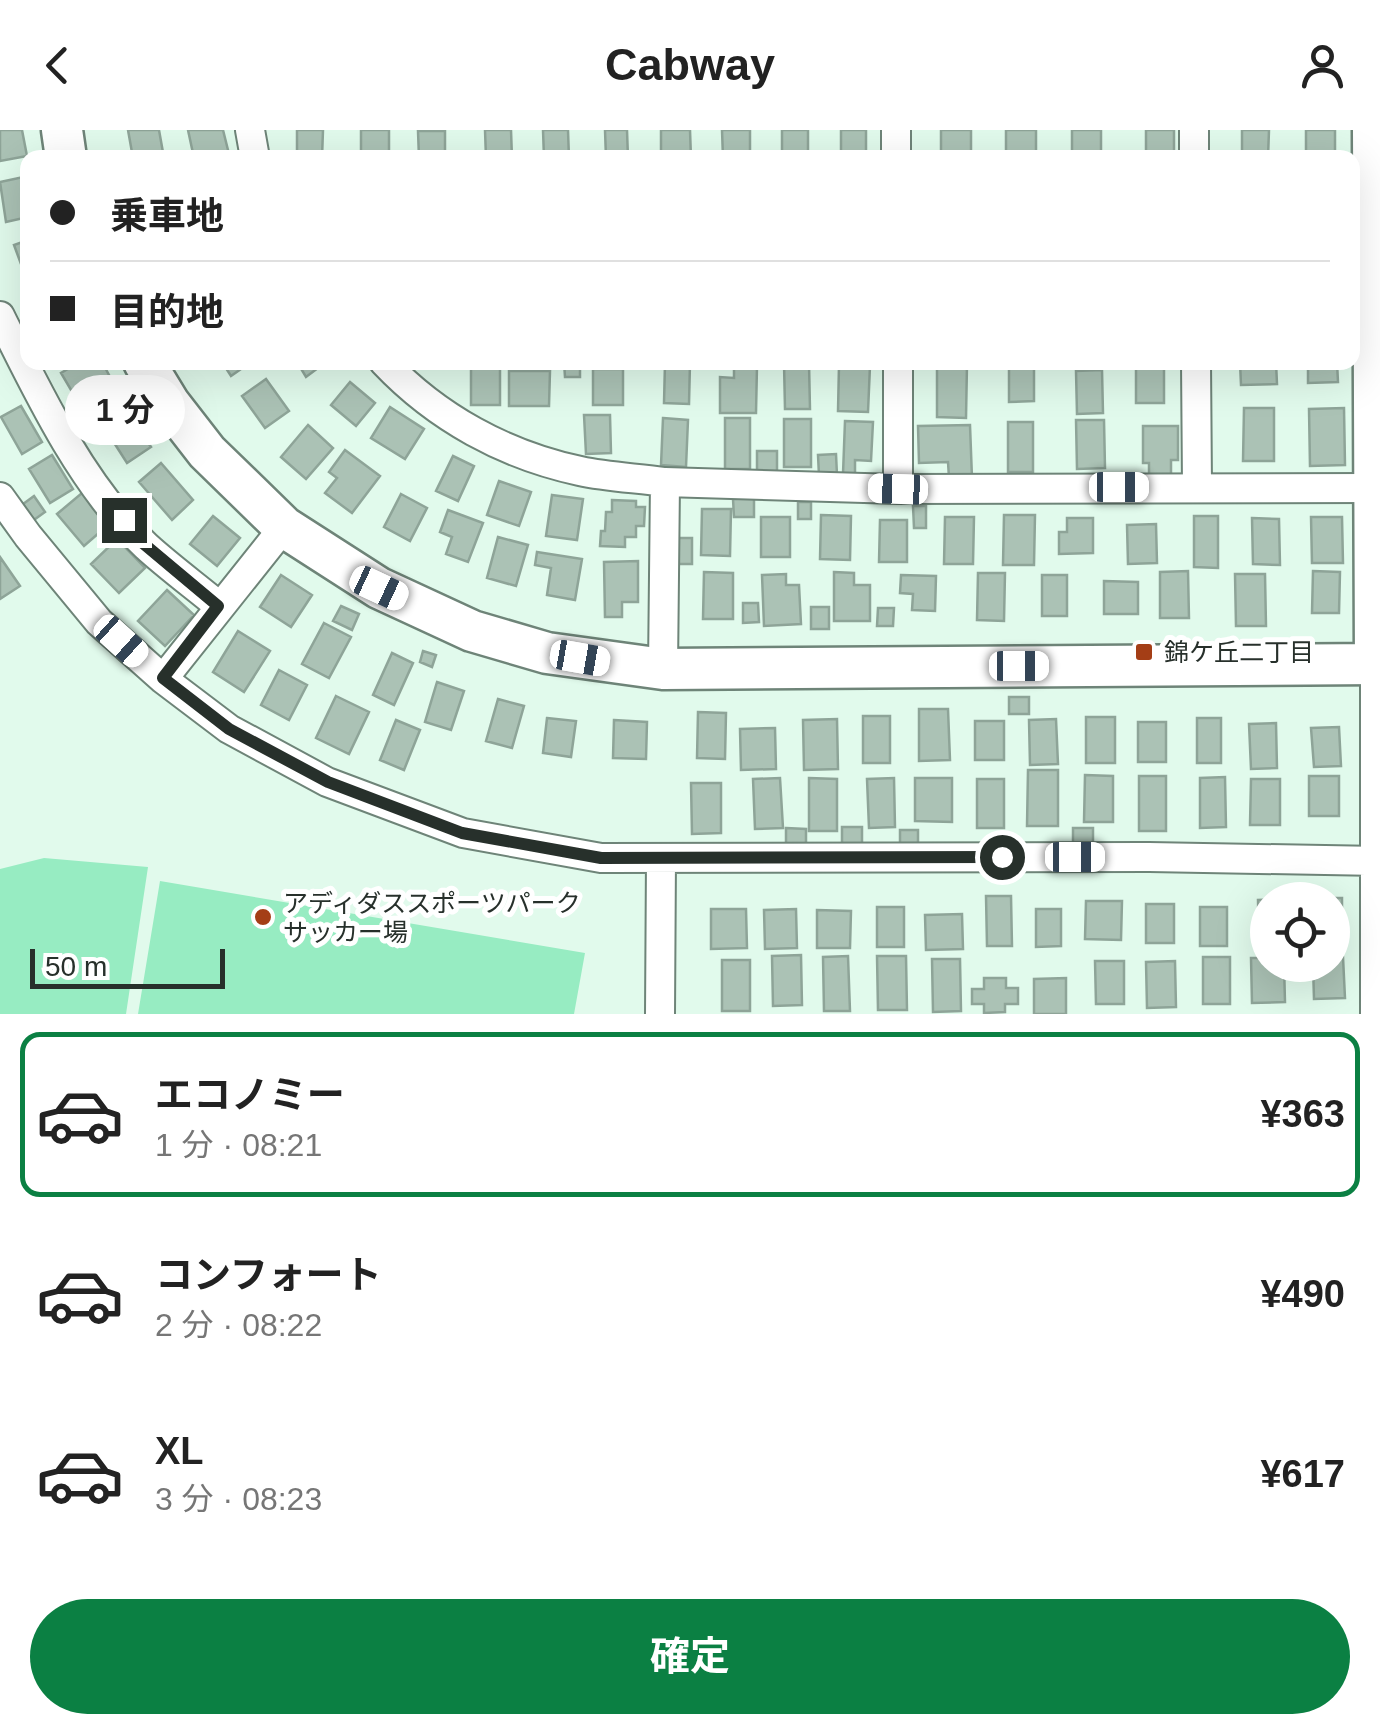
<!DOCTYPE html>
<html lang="ja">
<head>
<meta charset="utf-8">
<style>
  :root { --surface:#fff; --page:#f2f2f2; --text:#222; --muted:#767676; --line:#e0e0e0; --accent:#0b8043 }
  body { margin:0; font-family:Helvetica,"Noto Sans JP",sans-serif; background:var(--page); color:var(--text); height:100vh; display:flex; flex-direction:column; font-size:38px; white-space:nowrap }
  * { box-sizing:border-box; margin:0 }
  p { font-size:32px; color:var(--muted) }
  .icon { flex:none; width:55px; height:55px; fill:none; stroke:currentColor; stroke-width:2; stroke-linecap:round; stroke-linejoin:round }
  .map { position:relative; height:884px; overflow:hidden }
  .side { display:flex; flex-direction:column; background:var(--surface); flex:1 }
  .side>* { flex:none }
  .top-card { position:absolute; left:20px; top:20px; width:1340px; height:220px; border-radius:20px; box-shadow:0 10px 40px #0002; display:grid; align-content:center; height:220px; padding:0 30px; background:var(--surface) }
  .tools { position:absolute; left:1250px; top:752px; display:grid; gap:20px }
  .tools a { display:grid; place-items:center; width:100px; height:100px; border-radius:50%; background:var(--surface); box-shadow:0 10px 40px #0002; font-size:50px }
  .scale { position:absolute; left:30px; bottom:25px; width:195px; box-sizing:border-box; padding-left:10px; border:5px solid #27302b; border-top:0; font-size:28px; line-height:35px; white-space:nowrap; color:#27302b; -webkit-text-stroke:8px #fff; paint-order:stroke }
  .end { position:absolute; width:45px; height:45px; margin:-22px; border:12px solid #27302b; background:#fff; box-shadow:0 0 0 5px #fff }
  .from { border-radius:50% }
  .bubble { position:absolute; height:70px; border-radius:35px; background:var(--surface); box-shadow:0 10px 40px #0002; font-size:32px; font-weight:700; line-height:70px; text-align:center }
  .car { position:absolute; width:30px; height:60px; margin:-30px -15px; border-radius:12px; box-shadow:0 0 8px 2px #0007; background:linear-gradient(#fff 24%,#345 0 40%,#fff 0 76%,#345 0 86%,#fff 0) }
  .top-card b { display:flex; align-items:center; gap:35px; height:95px; font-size:38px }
  .top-card b+b { border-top:2px solid var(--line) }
  .top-card i { width:25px; height:25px; background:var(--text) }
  ul { padding:18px 0 0; list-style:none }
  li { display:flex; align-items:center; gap:30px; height:165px; margin:0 20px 15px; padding:0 10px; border:5px solid transparent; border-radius:20px }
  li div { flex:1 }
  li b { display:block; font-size:38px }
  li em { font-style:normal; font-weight:700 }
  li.selected { border-color:var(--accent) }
  li>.icon { width:90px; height:90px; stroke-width:1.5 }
  .button { display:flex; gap:20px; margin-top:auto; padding:20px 30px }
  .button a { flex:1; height:115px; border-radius:60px; background:var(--accent); color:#fff; font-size:40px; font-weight:700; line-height:115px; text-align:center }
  header { display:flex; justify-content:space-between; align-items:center; height:130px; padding:0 30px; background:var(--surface); font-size:45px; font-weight:700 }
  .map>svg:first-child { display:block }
  .pitch { fill:#97ecc2 }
  .building { fill:#abc2b5; stroke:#8ea498; stroke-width:2.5 }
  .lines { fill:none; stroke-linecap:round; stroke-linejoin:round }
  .street-casing { stroke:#6e8478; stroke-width:32 }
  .secondary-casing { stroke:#6e8478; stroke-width:45 }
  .street { stroke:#fff; stroke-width:28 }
  .secondary { stroke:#fff; stroke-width:40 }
  .route { stroke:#27302b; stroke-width:12 }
  .poi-dot { fill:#a43e16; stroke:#fff; stroke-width:4 }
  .labels { text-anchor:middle; stroke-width:10; stroke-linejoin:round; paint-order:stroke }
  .poi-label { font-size:25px; fill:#27302b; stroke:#fff; text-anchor:start }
</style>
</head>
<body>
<header><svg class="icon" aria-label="back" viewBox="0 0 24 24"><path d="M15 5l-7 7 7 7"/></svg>Cabway<svg class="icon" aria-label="person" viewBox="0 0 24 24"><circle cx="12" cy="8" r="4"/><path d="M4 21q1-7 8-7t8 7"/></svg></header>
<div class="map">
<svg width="1380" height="884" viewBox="0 0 1380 884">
  <rect width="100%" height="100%" fill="#e1faec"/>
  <path class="pitch" d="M44 728 148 737 126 884H0V739Z
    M160 751 585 823 574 884H138Z"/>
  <path class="building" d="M0 0H22L27 26 0 31Z
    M128 0H159L164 28H133Z
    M188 0H223L228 20 210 25V28H194Z
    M297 0H323L322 28H297Z
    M361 0H389V28H361Z
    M485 0H511L512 28H486Z
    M543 0H568L569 28H544Z
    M605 0H627L628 28H606Z
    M661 0H690L691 28H661Z
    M722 0H750V28H723Z
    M782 0H808V28H782Z
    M841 0H866V28H841Z
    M941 0H971V28H941Z
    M1006 0H1036V28H1006Z
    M1072 0H1101V28H1072Z
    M1146 0H1174V28H1146Z
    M1242 0H1269L1268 28H1242Z
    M1306 0H1335V28H1306Z
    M418 1H445V28H419Z
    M28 46V87L6 92 0 52Z
    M28 110V153L14 115Z
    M80 232H102L116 258 90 273 83 260 74 265 61 243Z
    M222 232H251L231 246Z
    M297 232H326L306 247Z
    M564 232H580V247H565Z
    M1009 232H1034V271L1009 272Z
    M1136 232H1164V273H1136Z
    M1240 232H1276L1277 254 1241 255Z
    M1308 232H1337L1338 252 1308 253Z
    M665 233H690L689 274 664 273Z
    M784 233H809L810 279H785Z
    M471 234H500V275H471Z
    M937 234H967L966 288 937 287Z
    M839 235 870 236 868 282 838 281Z
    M734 236H757L756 283H720V247L734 248Z
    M593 239H623V275H593Z
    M1102 240 1103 283 1077 284 1076 241Z
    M509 241H550L549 276H509Z
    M266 249 289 281 265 298 242 266Z
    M350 252 375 273 356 296 331 275Z
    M21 276 42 312 22 324 1 287Z
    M390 277 424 299 405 329 371 308Z
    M1244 278H1274V331H1243Z
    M1344 278 1345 335 1310 336 1309 279Z
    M127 282 151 317 127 333 104 297Z
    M584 285H610L611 323 586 324Z
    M663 288 688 290 686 337 661 335Z
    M725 288H750V339H725Z
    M784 289H811V337H784Z
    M1076 290H1104L1105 338 1077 339Z
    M845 291 873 292 871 331 855 330V344H843Z
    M1008 292H1033V342H1008Z
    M308 295 333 318 306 349 281 327Z
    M970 295 972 348H949L948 332 919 333 918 296Z
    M1143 296H1178V330H1171V346H1149V333H1143Z
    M345 320 380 346 352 383 325 363 337 348 329 342Z
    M757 321H777V341L757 342Z
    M836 324 837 345 819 346 818 325Z
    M52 325 73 359 50 373 29 339Z
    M453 326 474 336 458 371 436 361Z
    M161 333 193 370 172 390 139 352Z
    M499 351 531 362 519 396 487 385Z
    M82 363 108 395 84 416 57 384Z
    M401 364 427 378 410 411 384 397Z
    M552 365 583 369 577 410 546 406Z
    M34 366 45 382 31 392 19 377Z
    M754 368V387H734L733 369Z
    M612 370 636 371V377H645L644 396H636V407H625V417L600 416 601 401H605L606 382H612Z
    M798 372H811V389H798Z
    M913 376H926V398H914Z
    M702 379H731L730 426 701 425Z
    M448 380 483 393 468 432 446 424 452 407 440 402Z
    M821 385 851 386 850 430 820 429Z
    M1004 385H1035L1034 435H1003Z
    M213 386 240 408 217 436 190 414Z
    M1194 386H1218V438L1194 437Z
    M761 387H790V427H761Z
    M945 387H974L973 434H944Z
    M1311 387H1342L1343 433H1312Z
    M1067 388H1093V423L1059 424V402H1067Z
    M1252 388 1279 389 1280 435 1253 434Z
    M880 390H907V432H879Z
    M1156 394 1157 433 1128 434 1127 395Z
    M498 407 528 415 516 456 487 448Z
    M675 408H692V434H675Z
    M117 409 145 438 119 463 91 434Z
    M537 422 582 429 575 470 547 465 551 438 535 435Z
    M0 427 20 456 0 469Z
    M638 431V472H622V487H605L604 432Z
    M1188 441 1189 488H1160V442Z
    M1313 441 1340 442 1339 483H1312Z
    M704 442 733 443V489H703Z
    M834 442 854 443V455H870V491H834Z
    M978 443H1005L1004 491 977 490Z
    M786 444V455H799L801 494 764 496 762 445Z
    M1235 444H1265L1266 496H1236Z
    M281 445 312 465 291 497 260 477Z
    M901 445 936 446 935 481 912 480 913 464 900 463Z
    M1042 445H1067V486H1042Z
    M1104 451 1138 452V484H1104Z
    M167 460 194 485 165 516 138 491Z
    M743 473H758L759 492 743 493Z
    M341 476 359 484 352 500 333 491Z
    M811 477H829V499H811Z
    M878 478H894L893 496H877Z
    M324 493 351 507 329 548 302 534Z
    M238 501 270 521 244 562 213 542Z
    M423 521 436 525 432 537 420 532Z
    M392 523 413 533 394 575 373 565Z
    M279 540 307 555 289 590 261 575Z
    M437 552 464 561 451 600 425 592Z
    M336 566 369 582 349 624 316 608Z
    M1009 567H1029V584H1009Z
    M498 569 524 576 512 618 486 611Z
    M919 579H948L950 630 919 631Z
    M698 582 726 583 725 629 697 628Z
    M863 586H890V633H863Z
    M1086 587H1115V633H1086Z
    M547 588 576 591 571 627 543 623Z
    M1197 588H1221V633H1197Z
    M837 589 838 639 804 640 803 590Z
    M1056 589 1058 634 1030 635 1029 590Z
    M396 590 420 600 404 640 380 630Z
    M614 590 647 592 646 629 613 628Z
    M975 591H1004V630H975Z
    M1138 592H1166V632H1138Z
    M1276 593 1277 638 1251 639 1249 594Z
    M1339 597 1341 636 1314 637 1311 598Z
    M775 598 776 639 741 640 740 599Z
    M1028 640H1058V696H1027Z
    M1085 645 1113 646V692H1084Z
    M1139 646H1166V701H1139Z
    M1309 646H1339V686H1309Z
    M1225 647 1226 697 1200 698V648Z
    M780 648 783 698 755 699 753 649Z
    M809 648 837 649V701H809Z
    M894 648 895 697 869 698 867 649Z
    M915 648H952V692L915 691Z
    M977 649H1004V698H977Z
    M1251 649H1280V695H1250Z
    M691 653H721V703L692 704Z
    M842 697H862V717H842Z
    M786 698 806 699V717H786Z
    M1073 698H1093V717H1073Z
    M900 700H918V717H900Z
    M986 766H1011L1012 816H987Z
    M1308 768H1342V815H1332V770Z
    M1283 769 1268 770V816L1259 817 1258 770Z
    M1086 771H1122L1121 810 1085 809Z
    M1146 774H1174V813H1146Z
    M877 777H904V817H877Z
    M1200 777H1227V816H1200Z
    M711 779H746L747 818 711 819Z
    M796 779 797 818 765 819 764 780Z
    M1036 779H1061V816L1036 817Z
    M817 780 851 781 850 818H817Z
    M962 784 963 819 926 820 925 785Z
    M801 825 802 875 773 876 772 826Z
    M848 826 850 881H824L823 827Z
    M877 826H906L907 880H878Z
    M1203 827H1230V874H1203Z
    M1332 827H1343L1345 868 1314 869 1313 835H1332Z
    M1251 828H1268V835H1284L1285 872 1252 873Z
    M932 829H960L961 881 933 882Z
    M722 830H750V881H722Z
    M1095 831H1124V874H1096Z
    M1175 831 1176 877 1147 878 1146 832Z
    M984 848H1006V858H1018V874H1005V882L984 883V874H972V859H984Z
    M1066 848V884H1034V849Z"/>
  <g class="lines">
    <defs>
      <path id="street" d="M250 0 255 28
        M896 0V28
        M1194 28V0
        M0 186C38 263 83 357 146 416 169 437 195 456 219 476
        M384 232C437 288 505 325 580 341 607 347 637 348 665 352L663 539
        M898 232V359L1373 358
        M1196 232 1197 356
        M665 352 898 359
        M0 367 28 406 99 492 163 549 229 599 327 652 463 703 601 728 1149 727 1380 731
        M1375 534V884
        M163 549 284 397
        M660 884 661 728"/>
      <path id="secondary" d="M62 0 66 28
        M1373 0 1375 534
        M144 232 169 273 207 322 284 397 379 458 472 501 547 523 663 539 1380 534"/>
    </defs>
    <use href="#street" class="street-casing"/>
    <use href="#secondary" class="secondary-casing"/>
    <use href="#street" class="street"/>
    <use href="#secondary" class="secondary"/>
  </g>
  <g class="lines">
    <path class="route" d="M124 390 144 414 218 476 163 548 229 599 328 652 462 703 601 728 1002 727"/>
  </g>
  <g class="poi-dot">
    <rect x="1134" y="512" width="20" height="20" rx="5"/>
    <circle cx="263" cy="787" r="10"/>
  </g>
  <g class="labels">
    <g class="poi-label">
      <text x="1164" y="531">錦ケ丘二丁目</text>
      <text x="283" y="782">アディダススポーツパーク<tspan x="283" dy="29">サッカー場</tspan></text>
    </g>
  </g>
</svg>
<div class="tools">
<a><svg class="icon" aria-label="locate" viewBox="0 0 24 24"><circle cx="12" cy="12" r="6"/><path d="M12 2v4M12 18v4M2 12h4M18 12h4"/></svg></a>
</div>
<div class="scale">50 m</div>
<i class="end from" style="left:1002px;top:727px"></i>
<i class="end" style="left:124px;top:390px"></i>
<div class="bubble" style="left:65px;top:245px;width:120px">1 分</div>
<i class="car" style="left:1119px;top:357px;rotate:90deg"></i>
<i class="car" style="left:898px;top:359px;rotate:272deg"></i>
<i class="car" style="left:379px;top:458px;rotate:115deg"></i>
<i class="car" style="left:121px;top:511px;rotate:132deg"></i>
<i class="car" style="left:580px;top:528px;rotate:100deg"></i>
<i class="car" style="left:1019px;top:536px;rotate:90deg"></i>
<i class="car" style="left:1075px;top:727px;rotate:90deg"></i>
<div class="top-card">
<b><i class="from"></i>乗車地</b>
<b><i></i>目的地</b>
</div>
</div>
<section class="side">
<ul>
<li class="selected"><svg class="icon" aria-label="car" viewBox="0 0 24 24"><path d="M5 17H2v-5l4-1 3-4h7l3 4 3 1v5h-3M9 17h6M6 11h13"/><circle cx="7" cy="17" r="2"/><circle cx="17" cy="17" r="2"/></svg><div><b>エコノミー</b><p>1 分 · 08:21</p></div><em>¥363</em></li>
<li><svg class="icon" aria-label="car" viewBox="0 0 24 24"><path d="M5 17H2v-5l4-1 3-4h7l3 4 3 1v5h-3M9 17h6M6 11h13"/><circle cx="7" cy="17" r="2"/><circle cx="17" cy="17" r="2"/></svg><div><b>コンフォート</b><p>2 分 · 08:22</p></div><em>¥490</em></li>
<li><svg class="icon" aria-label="car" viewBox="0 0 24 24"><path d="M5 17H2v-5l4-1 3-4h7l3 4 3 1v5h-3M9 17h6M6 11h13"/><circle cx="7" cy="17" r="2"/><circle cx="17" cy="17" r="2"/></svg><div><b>XL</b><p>3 分 · 08:23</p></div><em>¥617</em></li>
</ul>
<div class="button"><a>確定</a></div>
</section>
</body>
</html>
